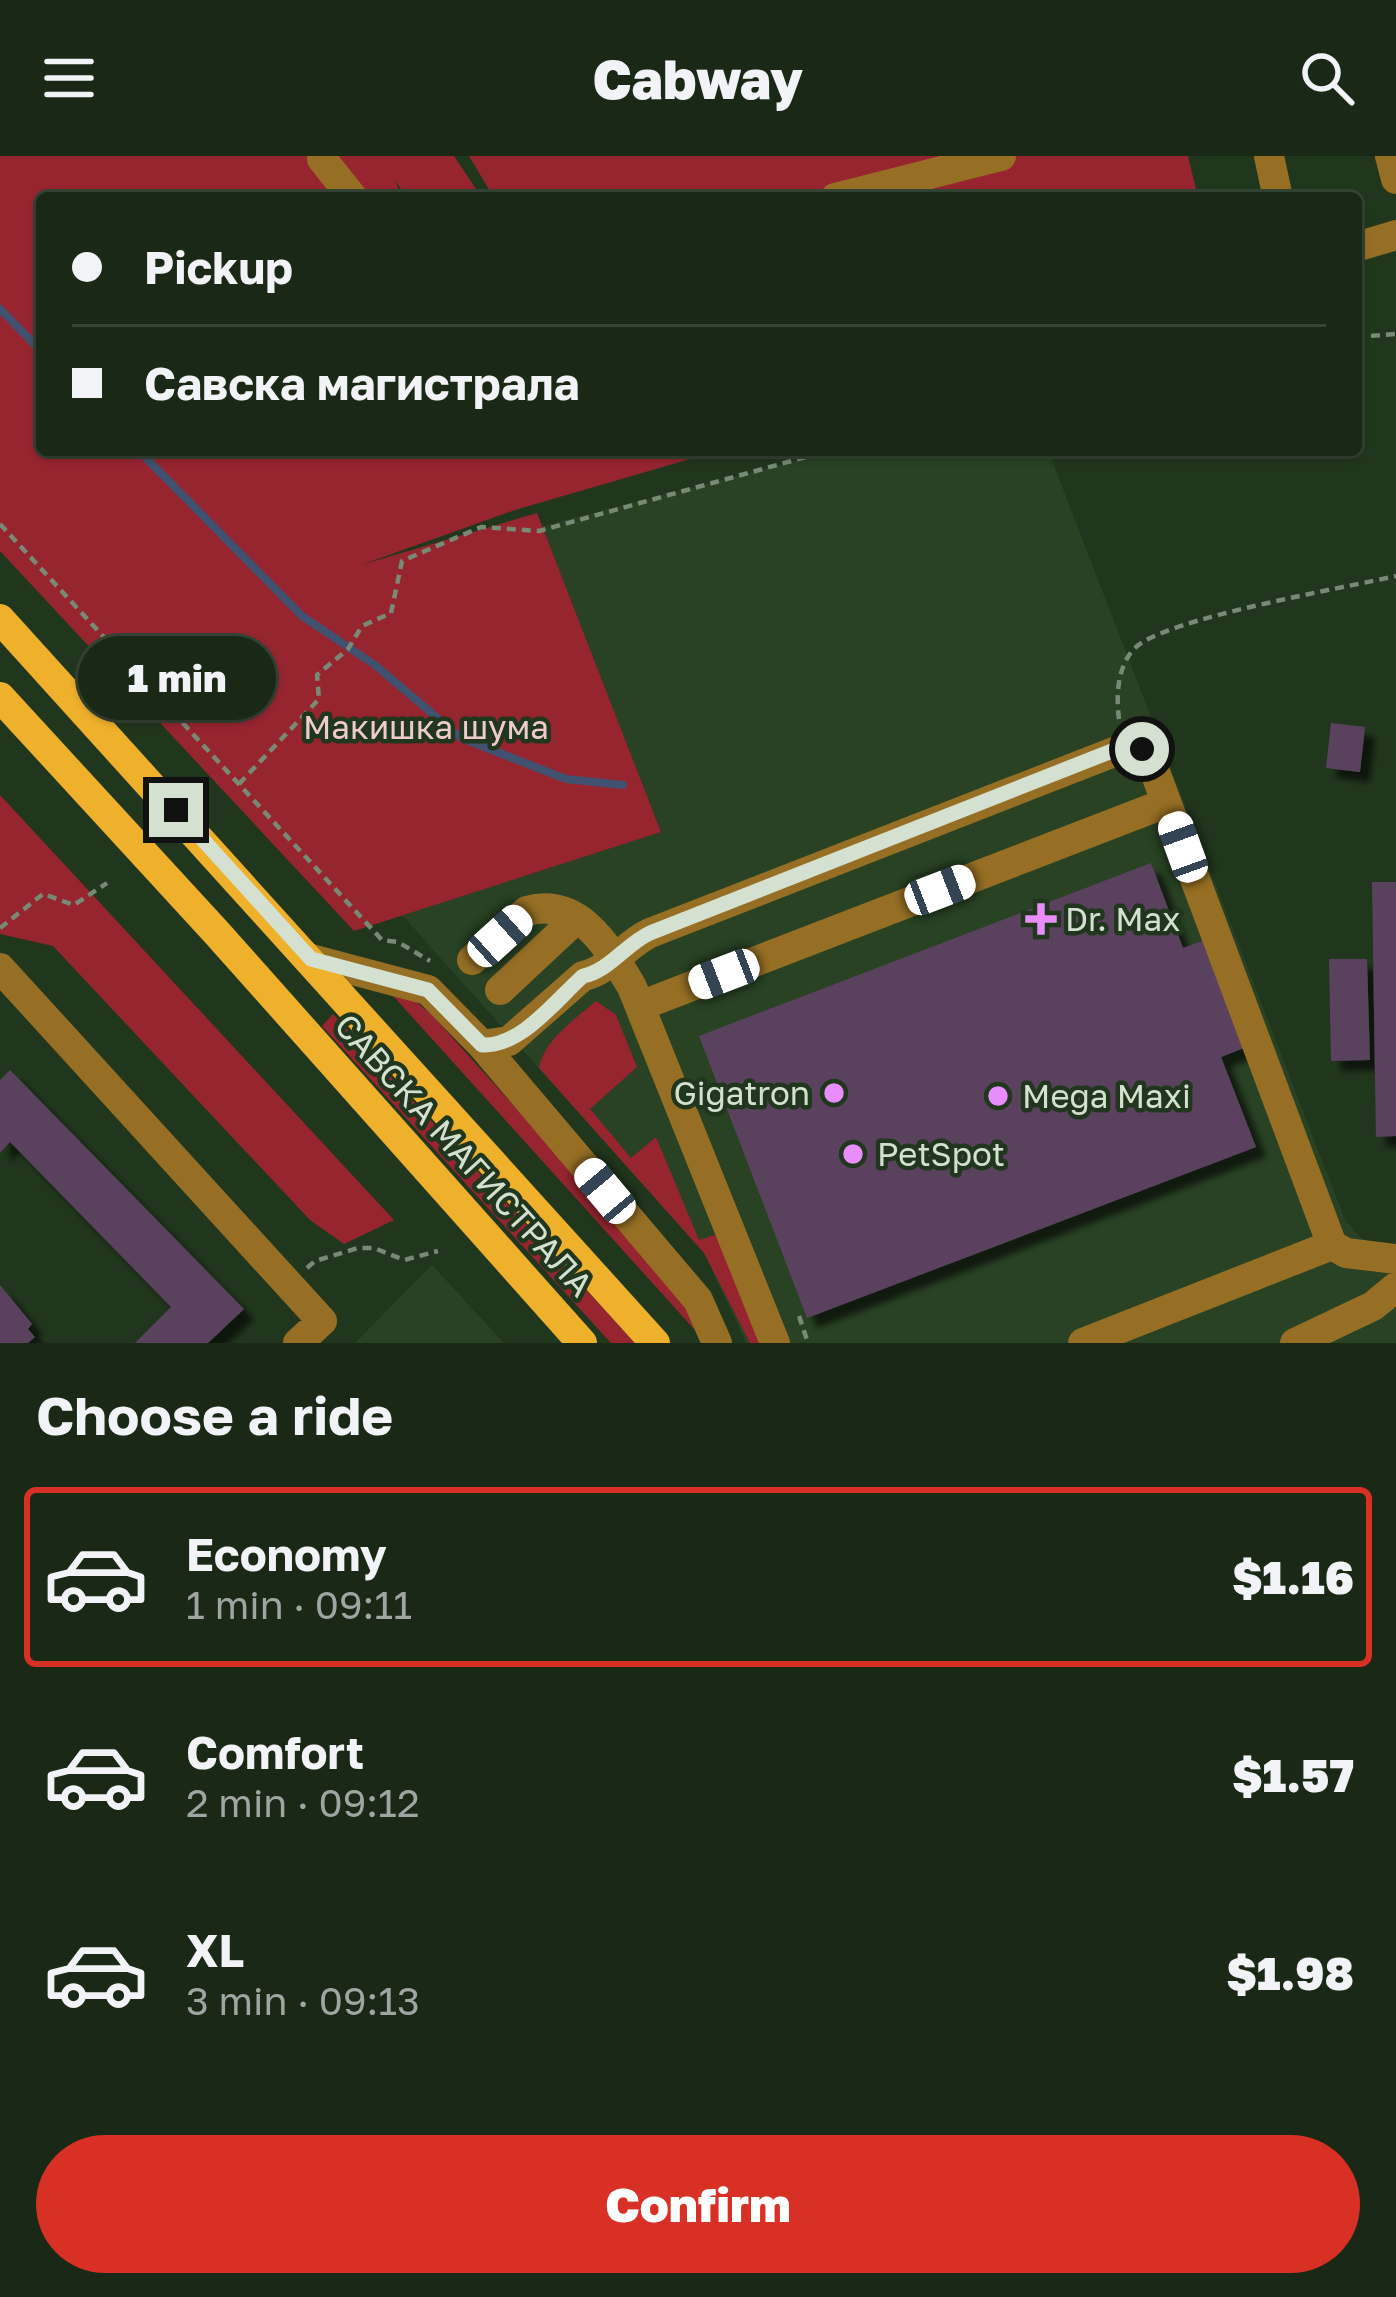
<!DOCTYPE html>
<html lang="en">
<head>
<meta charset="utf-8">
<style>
  :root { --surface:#192916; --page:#263523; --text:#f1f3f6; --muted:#9fa6a1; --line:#374535; --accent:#d93025 }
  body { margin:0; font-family:"Golos Text",sans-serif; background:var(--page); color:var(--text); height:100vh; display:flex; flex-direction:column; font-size:45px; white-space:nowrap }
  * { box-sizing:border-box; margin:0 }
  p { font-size:39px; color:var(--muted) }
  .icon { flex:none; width:66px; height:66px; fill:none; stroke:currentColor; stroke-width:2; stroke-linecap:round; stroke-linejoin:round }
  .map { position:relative; height:1187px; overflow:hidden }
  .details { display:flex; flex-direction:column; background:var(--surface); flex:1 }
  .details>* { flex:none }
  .top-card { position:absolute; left:36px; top:36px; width:1326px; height:264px; border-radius:12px; box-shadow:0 3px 9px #0004,0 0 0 3px var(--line); display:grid; align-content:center; height:264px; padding:0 36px; background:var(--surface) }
  .end { position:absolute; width:54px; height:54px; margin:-27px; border:15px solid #d4e1d1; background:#111; box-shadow:0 0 0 6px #111 }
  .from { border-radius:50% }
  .bubble { position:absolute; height:84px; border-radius:42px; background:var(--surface); box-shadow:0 3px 9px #0004,0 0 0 3px var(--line); font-size:39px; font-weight:800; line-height:84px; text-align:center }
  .car { position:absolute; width:36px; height:72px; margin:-36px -18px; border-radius:15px; box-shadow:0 0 9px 3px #0007; background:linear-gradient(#fff 24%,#345 0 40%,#fff 0 76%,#345 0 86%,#fff 0) }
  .top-card b { display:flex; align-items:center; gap:42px; height:114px; font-size:45px }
  .top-card b+b { border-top:3px solid var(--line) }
  .top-card i { width:30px; height:30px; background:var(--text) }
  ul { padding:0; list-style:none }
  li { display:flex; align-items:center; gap:36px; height:180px; margin:0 24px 18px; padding:0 12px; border:6px solid transparent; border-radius:12px }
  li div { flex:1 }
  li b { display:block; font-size:45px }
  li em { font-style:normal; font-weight:800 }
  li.on { border-color:var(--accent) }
  li>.icon { width:108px; height:108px; stroke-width:1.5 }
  h2 { padding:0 36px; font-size:54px; line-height:144px }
  .button { display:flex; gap:24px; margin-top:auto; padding:24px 36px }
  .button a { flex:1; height:138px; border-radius:72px; background:var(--accent); color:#fff; font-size:48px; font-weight:800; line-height:138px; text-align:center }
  header { display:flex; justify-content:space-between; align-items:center; height:156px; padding:0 36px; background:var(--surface); font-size:54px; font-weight:800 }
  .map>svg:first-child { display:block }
  .built { fill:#284223 }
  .green { fill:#962530 }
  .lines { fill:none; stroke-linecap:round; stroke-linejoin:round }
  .stream { stroke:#405270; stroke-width:8 }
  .building { fill:#5a435f; filter:url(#shadow) }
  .path { stroke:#788a75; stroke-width:4.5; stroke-dasharray:9 6; stroke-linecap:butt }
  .minor { stroke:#966f24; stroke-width:30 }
  .major { stroke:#efb02b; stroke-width:30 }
  .route { stroke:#d4e1d1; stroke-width:15 }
  .poi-dot { fill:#e98dfd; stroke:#21371d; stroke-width:4.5 }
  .labels { text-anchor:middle; stroke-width:9; stroke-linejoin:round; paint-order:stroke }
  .park-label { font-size:33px; fill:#efcccb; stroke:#21371d }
  .poi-label { font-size:33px; fill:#d4e1d1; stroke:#21371d; text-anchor:start }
  .street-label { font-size:33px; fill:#d4e1d1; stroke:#21371d }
</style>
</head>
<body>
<header><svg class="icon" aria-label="menu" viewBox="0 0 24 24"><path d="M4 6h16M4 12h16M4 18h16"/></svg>Cabway<svg class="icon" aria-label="search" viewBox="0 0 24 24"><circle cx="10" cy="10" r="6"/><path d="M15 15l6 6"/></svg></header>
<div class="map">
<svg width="1396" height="1187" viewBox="0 0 1396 1187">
  <defs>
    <filter id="shadow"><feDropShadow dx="10" dy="10" stdDeviation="3" flood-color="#0009"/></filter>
  </defs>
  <rect width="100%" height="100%" fill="#21371d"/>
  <path class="built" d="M838 294H1048L1345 1064 1360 1081 1378 1090 1396 1091V1187H746L704 1097 402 759 661 676 542 370Z
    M432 1109 504 1187H355Z"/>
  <path class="green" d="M0 0H454L482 42H407L394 23 403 42H42V294H721L515 354 361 409 537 357 661 676 354 775 0 395Z
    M469 0H1188L1198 42H494Z
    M0 639 394 1064 344 1088 310 1064 53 790 0 778Z
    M386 832 414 844 432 859 679 1134 703 1183Z
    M596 845 616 859 637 911 590 953 631 1002 656 981 699 1084 718 1078 765 1187H750L704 1097 539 912C544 884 575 863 596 845Z
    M333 858 635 1187H611L322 870Z"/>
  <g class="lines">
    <path class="stream" d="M0 153 42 196
      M138 294 302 460 375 509 461 582 566 623 623 629"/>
  </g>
  <path class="building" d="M1331 567 1365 571 1360 616 1326 612Z
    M1151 707 1183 792 1208 783 1249 890 1221 901 1256 991 807 1162 699 880Z
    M1372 726H1396V980L1376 981Z
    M1329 803H1367L1370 904 1331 905Z
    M10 914 244 1153 208 1187H135L171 1151 10 986 0 997V924Z
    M0 1129 32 1168 28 1173 35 1181 28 1187H0Z"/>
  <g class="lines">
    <path class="path" d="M1356 181 1396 178
      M0 368 382 784 398 786 430 805
      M1119 563C1116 540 1117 510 1135 492 1166 462 1344 432 1396 420
      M239 628 319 543 317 519 348 493 362 470 391 457 402 405 481 371 539 375 831 294
      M0 772 43 738 74 749 107 727
      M307 1112 315 1105 358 1092H374L404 1104 438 1095
      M799 1160 808 1187"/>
    <path class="minor" d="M1269 0 1278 42
      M1390 0 1396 23
      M322 3 353 42
      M835 42 1001 0
      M1356 91 1396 79
      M311 803 428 834 482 889 698 1144 717 1187
      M472 804 527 755C580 740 609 793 632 831L775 1187
      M0 812 322 1165 298 1187
      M500 834 576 763
      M640 850 1166 647
      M482 889 509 885 583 820C609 815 626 788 650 777L1132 589 1149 600 1332 1089 1346 1097 1396 1103
      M1083 1187 1332 1089
      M1295 1187 1373 1150 1396 1131"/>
    <path class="major" d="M0 463 655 1187
      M0 541 216 776 582 1187"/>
  </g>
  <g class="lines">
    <path class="route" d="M176 654 311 803 428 834 482 889C521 891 556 844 583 820 609 815 626 788 650 777L1122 591 1132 589 1142 593"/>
  </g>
  <g class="poi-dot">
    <path d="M1035 745h12v12h12v12h-12v12h-12v-12h-12v-12h12z"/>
    <circle cx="834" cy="937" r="12"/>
    <circle cx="998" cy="940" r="12"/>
    <circle cx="853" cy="998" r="12"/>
  </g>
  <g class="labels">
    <g class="park-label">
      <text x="426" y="583">Макишка шума</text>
    </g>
    <g class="poi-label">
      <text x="1065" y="775">Dr. Max</text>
      <text x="810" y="949" text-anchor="end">Gigatron</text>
      <text x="1022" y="952">Mega Maxi</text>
      <text x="877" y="1010">PetSpot</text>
    </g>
    <g class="street-label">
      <text transform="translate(464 999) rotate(48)" y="12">САВСКА МАГИСТРАЛА</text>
    </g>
  </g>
</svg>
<i class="end from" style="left:1142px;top:593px"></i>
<i class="end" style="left:176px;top:654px"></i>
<div class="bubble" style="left:78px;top:480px;width:198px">1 min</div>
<i class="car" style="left:1183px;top:691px;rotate:340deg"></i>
<i class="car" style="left:940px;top:734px;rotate:69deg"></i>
<i class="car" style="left:500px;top:780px;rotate:48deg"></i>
<i class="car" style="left:724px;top:818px;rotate:249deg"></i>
<i class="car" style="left:605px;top:1035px;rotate:320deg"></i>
<div class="top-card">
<b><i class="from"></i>Pickup</b>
<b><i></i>Савска магистрала</b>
</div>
</div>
<section class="details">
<h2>Choose a ride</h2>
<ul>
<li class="on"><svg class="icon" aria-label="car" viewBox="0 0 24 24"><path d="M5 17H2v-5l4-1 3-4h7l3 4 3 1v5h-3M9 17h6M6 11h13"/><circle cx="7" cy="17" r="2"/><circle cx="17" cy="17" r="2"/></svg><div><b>Economy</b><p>1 min · 09:11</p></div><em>$1.16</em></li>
<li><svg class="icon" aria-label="car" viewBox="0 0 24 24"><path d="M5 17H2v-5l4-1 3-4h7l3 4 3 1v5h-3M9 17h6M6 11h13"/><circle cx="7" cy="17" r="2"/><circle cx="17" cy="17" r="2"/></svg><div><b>Comfort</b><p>2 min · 09:12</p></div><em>$1.57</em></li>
<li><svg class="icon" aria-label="car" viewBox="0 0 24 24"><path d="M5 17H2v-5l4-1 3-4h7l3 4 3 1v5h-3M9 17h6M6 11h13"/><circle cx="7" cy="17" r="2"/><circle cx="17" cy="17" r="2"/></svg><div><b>XL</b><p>3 min · 09:13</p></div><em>$1.98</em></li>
</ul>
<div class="button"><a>Confirm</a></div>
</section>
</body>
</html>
